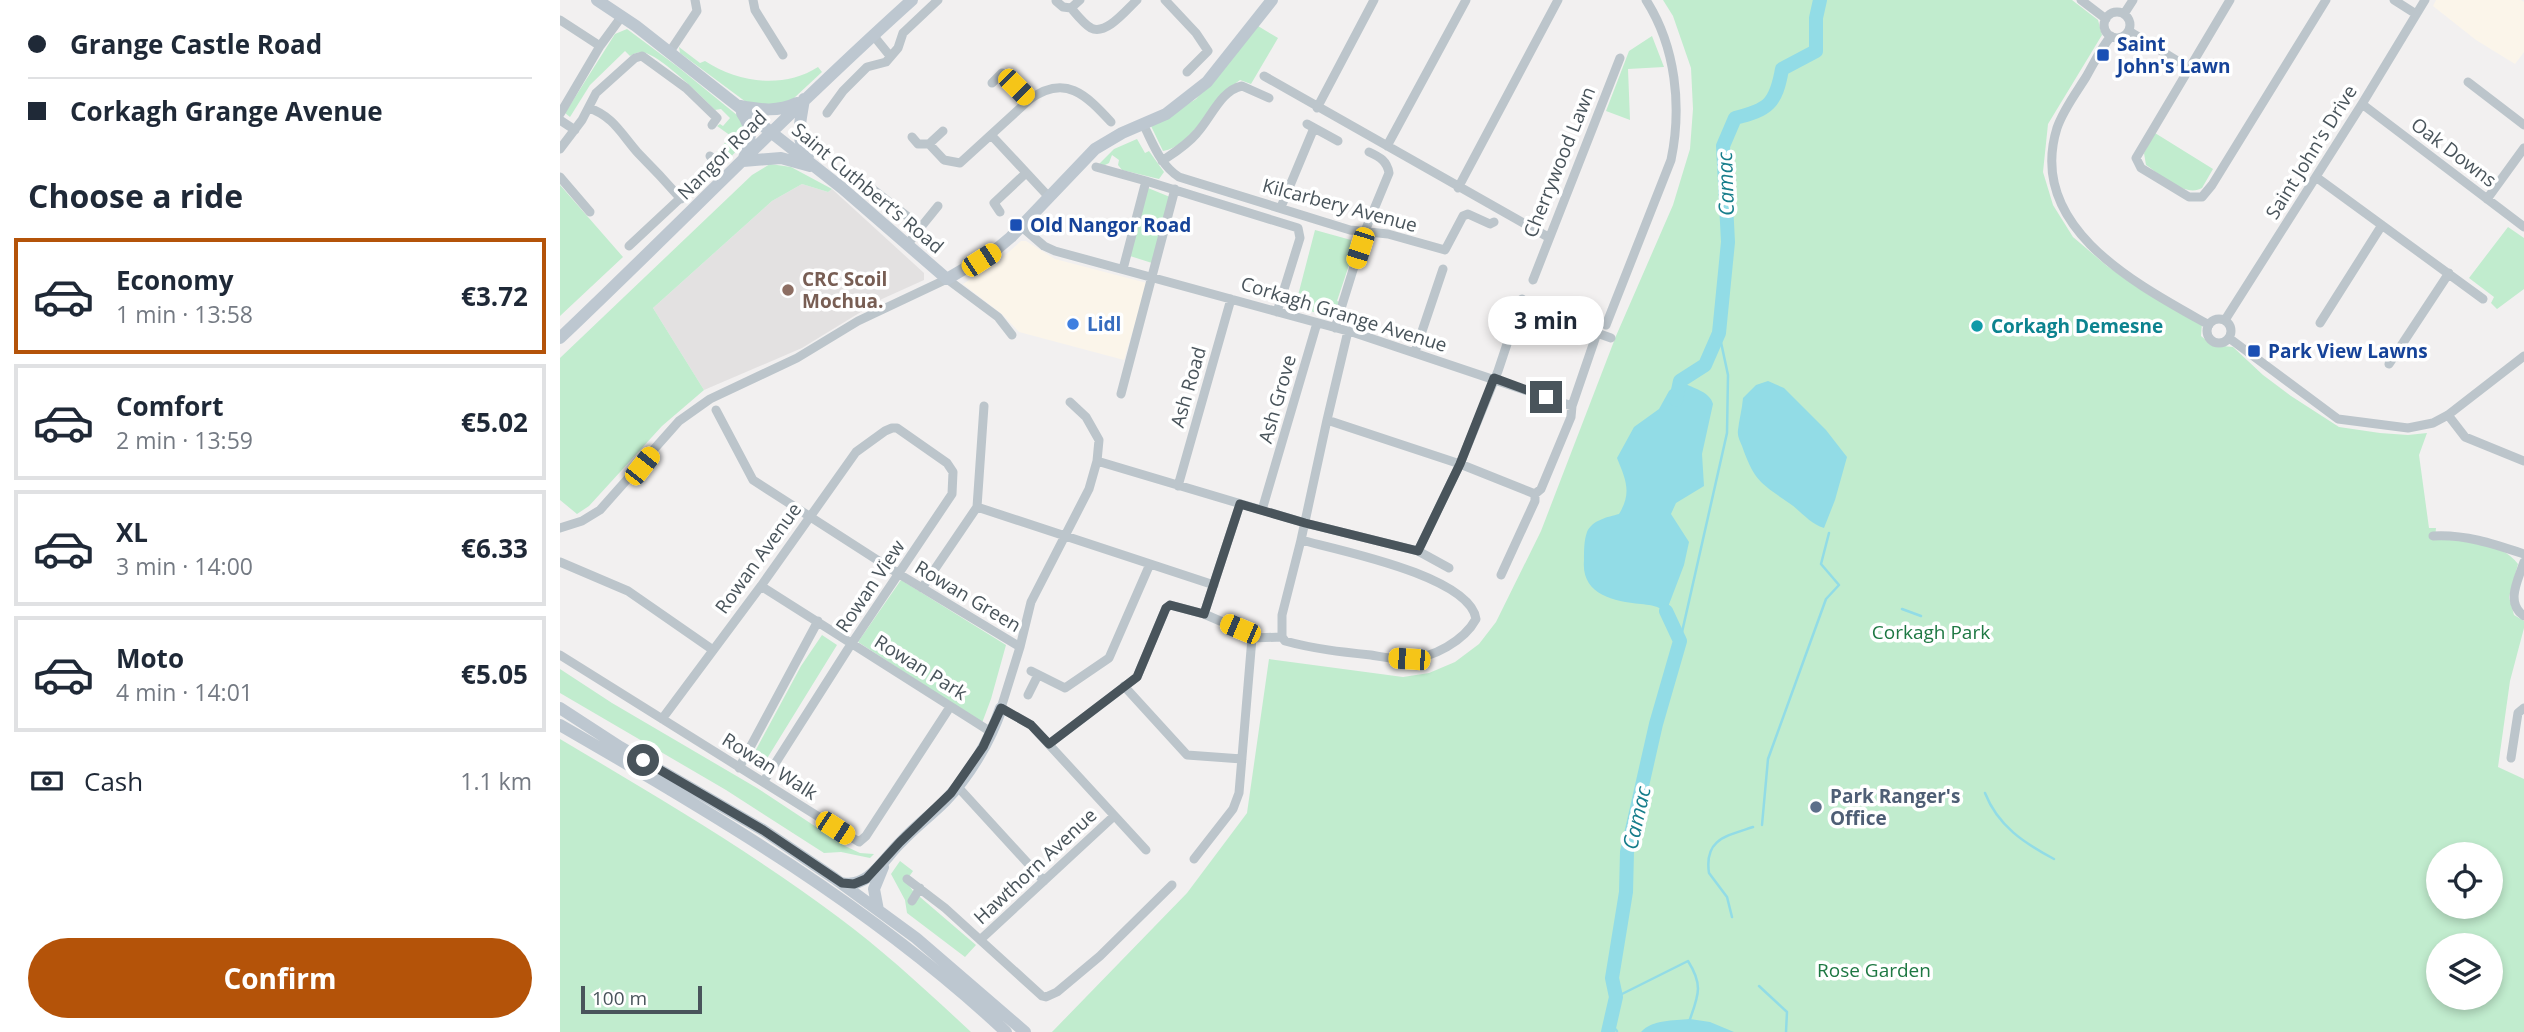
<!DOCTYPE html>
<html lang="en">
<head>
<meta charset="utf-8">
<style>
  :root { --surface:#fff; --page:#f2f2f3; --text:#1f2937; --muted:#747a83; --line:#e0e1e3; --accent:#b45309 }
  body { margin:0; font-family:"Open Sans",sans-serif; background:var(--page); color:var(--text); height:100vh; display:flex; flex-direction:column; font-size:26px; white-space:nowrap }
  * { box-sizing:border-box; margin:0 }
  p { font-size:23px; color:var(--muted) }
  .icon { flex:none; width:38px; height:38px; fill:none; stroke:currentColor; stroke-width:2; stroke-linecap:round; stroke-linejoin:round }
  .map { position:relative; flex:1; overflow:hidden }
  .panel { display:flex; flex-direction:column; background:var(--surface); width:560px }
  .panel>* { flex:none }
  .hud { display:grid; align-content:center; height:154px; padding:0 28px; background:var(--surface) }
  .controls { position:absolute; left:1866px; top:842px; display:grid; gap:14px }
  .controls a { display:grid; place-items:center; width:77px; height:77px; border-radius:50%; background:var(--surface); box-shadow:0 4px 10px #0003; font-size:35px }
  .scale { position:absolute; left:21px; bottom:18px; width:121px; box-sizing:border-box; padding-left:7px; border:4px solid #49545b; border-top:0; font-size:19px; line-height:24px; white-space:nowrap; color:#49545b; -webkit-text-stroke:5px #fff; paint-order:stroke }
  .end { position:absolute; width:32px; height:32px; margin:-16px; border:9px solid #49545b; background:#fff; box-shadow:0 0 0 4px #fff }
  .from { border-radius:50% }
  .bubble { position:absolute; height:49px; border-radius:24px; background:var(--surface); box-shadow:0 4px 10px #0003; font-size:23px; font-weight:700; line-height:49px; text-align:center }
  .car { position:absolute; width:21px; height:42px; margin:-21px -10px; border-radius:9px; box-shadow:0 0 5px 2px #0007; background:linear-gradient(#f5c518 24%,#345 0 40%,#f5c518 0 76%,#345 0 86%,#f5c518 0) }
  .hud b { display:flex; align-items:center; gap:24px; height:66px; font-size:26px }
  .hud b+b { border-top:2px solid var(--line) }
  .hud i { width:18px; height:18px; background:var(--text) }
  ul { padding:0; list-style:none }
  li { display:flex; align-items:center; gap:21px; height:116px; margin:0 14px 10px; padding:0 14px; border:4px solid var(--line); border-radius:0px }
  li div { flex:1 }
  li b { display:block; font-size:26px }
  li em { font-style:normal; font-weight:700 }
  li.on { border-color:var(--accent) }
  li>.icon { width:63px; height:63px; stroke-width:1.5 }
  h2 { padding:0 28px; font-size:32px; line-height:84px }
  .pay { display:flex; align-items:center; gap:18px; height:77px; padding:0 28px; font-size:26px }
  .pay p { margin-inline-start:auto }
  .action { display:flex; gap:14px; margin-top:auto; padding:14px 28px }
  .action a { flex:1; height:80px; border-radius:42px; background:var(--accent); color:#fff; font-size:28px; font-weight:700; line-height:80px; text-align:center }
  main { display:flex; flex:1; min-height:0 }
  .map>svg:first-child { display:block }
  .commercial { fill:#fbf5ea }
  .education { fill:#e3e1e1 }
  .green { fill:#c1ecce; fill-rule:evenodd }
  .water { fill:#92dce6 }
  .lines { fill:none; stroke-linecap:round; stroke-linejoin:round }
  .stream { stroke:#92dce6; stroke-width:2.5 }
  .river { stroke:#92dce6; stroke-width:14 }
  .street { stroke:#bcc5cb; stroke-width:9 }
  .secondary { stroke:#bdc7d0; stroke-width:12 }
  .route { stroke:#49545b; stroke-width:9 }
  .transit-dot { fill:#1a4fb4; stroke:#fff; stroke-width:2.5 }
  .education-dot { fill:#8d6e63; stroke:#fff; stroke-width:2.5 }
  .shop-dot { fill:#3f7fe0; stroke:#fff; stroke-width:2.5 }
  .culture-dot { fill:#0f9aa8; stroke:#fff; stroke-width:2.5 }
  .service-dot { fill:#5c6f8a; stroke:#fff; stroke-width:2.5 }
  .labels { text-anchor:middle; stroke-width:7; stroke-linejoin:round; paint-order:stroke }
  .transit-label { font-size:19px; font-weight:bold; fill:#164399; stroke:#fff; text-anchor:start }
  .street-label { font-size:19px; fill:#49545b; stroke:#fff }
  .education-label { font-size:19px; font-weight:bold; fill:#785e54; stroke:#fff; text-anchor:start }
  .shop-label { font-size:19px; font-weight:bold; fill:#366cbe; stroke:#fff; text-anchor:start }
  .culture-label { font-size:19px; font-weight:bold; fill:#0d838f; stroke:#fff; text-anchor:start }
  .park-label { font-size:19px; fill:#1e7843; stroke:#fff }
  .service-label { font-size:19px; font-weight:bold; fill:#4e5e75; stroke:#fff; text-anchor:start }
  .water-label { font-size:21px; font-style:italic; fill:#167d8b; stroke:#fff }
</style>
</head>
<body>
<main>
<section class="panel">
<div class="hud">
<b><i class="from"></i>Grange Castle Road</b>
<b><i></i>Corkagh Grange Avenue</b>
</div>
<h2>Choose a ride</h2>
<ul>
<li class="on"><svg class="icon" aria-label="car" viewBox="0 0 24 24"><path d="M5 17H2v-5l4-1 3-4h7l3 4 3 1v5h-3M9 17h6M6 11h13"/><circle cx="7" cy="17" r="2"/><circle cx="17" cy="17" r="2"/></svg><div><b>Economy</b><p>1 min · 13:58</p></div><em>€3.72</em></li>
<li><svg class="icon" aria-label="car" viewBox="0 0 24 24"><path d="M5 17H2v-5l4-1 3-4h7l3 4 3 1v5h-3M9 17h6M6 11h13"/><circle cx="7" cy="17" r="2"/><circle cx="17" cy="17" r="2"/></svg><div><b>Comfort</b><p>2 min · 13:59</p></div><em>€5.02</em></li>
<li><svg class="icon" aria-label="car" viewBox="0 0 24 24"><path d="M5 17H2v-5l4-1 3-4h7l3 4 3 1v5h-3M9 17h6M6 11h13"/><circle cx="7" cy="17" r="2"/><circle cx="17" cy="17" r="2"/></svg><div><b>XL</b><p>3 min · 14:00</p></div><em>€6.33</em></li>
<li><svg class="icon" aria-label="car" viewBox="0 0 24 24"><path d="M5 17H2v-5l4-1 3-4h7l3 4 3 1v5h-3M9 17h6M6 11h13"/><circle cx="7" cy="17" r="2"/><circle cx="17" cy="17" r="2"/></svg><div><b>Moto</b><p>4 min · 14:01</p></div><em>€5.05</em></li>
</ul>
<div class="pay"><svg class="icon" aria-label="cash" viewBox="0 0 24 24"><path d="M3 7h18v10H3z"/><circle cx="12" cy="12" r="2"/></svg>Cash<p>1.1 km</p></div>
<div class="action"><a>Confirm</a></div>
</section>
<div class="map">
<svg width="1964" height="1032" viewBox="0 0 1964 1032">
  <rect width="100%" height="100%" fill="#f2f0f0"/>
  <path class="commercial" d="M1876 0H1961L1964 2V52L1955 64 1916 40 1873 6Z
    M461 241H466L495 259 587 283 564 360 459 332 442 314 403 284 440 260Z"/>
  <path class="education" d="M242 184 268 192 272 189 364 273V280L322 299 242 348 144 390 93 308 212 201Z"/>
  <path class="green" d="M1103 0H1512L1538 20 1542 35 1488 124 1483 172 1493 205 1513 237 1547 266 1589 295 1642 323 1641 336 1652 345 1673 347 1703 375 1731 396 1779 427 1820 433 1848 435 1867 433 1859 455 1869 528H1876L1875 539C1900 541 1942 541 1958 564L1949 597 1954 615 1964 621V628L1950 681 1938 767 1964 779V1032H492L627 893 687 813 709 659 843 677 869 673 895 662 919 644 936 622 981 531 1056 336 1113 205 1130 149 1133 109 1131 68 1113 16ZM1878 854H1930V906H1878ZM1878 945H1930V998H1878Z
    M698 26 718 38 691 84 680 80C654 96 632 147 603 151L591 126 636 99Z
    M67 29 118 67 183 120 184 143 164 164 155 154 171 136 157 126 160 124 163 126 170 118 161 109 155 110C140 95 105 60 86 53 80 51 75 53 70 56L65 51 30 85 10 117 5 113 55 34Z
    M1092 36 1104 67 1068 69 1070 120 1046 111 1069 51Z
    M119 47 140 63 145 61C178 83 224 89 258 67L262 72 233 99 222 106 186 102 120 53Z
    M1595 133 1653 169 1642 188C1625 198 1600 174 1586 165L1584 153Z
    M577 139 585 153 589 151 604 172 599 179 562 170 558 165 559 160 552 155 549 163 543 166 539 164 554 149Z
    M210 164 231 167 272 189 268 192 242 184 212 201 93 308 144 390 102 426 29 506 17 514 0 500V358L192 175Z
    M0 185 63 257 0 316Z
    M588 188 610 197 592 263 570 256Z
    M1948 227 1964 238V289L1937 309 1931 303 1934 297 1909 278Z
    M755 230 791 240V259L777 301 780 302 776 318 735 307Z
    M341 580 446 645 431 699 422 723 298 642Z
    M262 635 277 645 203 765 192 757 241 666Z
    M0 669 52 703 197 788 285 846 300 853 314 854 310 858 281 852 264 853 166 790 0 693Z
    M0 739C94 795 190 851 278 917 325 952 368 992 411 1032H0Z
    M340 861 353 871 346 881 353 891 416 945 405 957 347 913 345 900 331 874Z"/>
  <path class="water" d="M1120 381C1131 388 1150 391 1153 404L1142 454 1144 486 1116 503 1111 514 1129 542 1124 565 1108 607 1115 627 1112 629C1109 622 1108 615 1102 610 1096 605 1088 605 1081 604 1052 601 1021 594 1024 560 1024 551 1024 540 1027 532 1032 520 1048 517 1059 514 1072 493 1066 480 1057 458L1074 427 1099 409 1109 391Z
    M1208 381 1224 388 1266 430 1287 457 1275 500 1264 528C1250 524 1241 511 1229 503 1200 483 1194 480 1182 446 1180 441 1177 436 1178 430 1179 420 1182 410 1183 398L1196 385Z
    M1130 1019 1150 1022 1174 1032H1081C1093 1019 1113 1021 1130 1019Z"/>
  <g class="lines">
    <path class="stream" d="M1342 609 1361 616
      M1120 641 1167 433 1168 375 1159 333
      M1425 793C1438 826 1464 843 1494 859
      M1202 825 1208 759 1266 599 1279 585 1261 564 1269 533
      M1172 917 1167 897 1149 873C1144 839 1166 836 1193 827
      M1199 986 1227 1012 1226 1032
      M1056 997 1128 961C1144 986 1138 996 1129 1022
      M1050 1023 1057 1031"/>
    <path class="river" d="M1116 400 1120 381 1145 365 1159 333 1168 242 1163 146 1175 118C1208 110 1216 104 1222 69L1256 51V18L1260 0
      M1048 1032 1056 997 1052 978 1066 892 1067 852 1096 724 1120 641 1106 611"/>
    <path class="street" d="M193 0 195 10 223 55
      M605 0 636 33 648 51 627 72
      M1521 0 1546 19
      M1670 0 1576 158 1581 168 1629 197H1642L1652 185 1766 0
      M1834 0 1856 14
      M496 1 503 7 511 8 520 0
      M511 8C517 15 524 24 531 28 546 36 567 9 577 0
      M1544 25a13 13 0 1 1 26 0a13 13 0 1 1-26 0Z
      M1564 14 1573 0
      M0 20 40 46
      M1569 31 1629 68
      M313 35 330 56
      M1551 36C1541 48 1534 63 1526 77 1516 93 1503 110 1497 128 1466 228 1578 285 1649 325
      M109 53 137 11 135 0
      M704 76 988 237
      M1908 82 1964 125
      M432 83 442 73 469 100
      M1802 104 1964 227
      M29 108C53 116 62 135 78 153 93 168 107 183 121 199
      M757 108 814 0
      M267 113 283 91 307 67 326 62 338 48 343 33 378 0
      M0 114 40 46 62 16
      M0 120 15 130
      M583 124C593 143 600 165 619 177L790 230 828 234 885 250 903 216 908 214 930 224 934 222
      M747 124 778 141
      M432 136 488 196
      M352 137 358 144H369L383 131
      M369 144 384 160 400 163 469 100C505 73 526 95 551 122
      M827 146 906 0
      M0 149 22 120 36 93 75 58 82 56 126 88 157 118 152 125
      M602 161C614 153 627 145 637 133 651 118 661 90 682 86L709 98
      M536 167 586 181 563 269
      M0 177 30 212
      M1756 177 1923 299
      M301 180 361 227 347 245
      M586 181 738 228 740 238 717 312
      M898 188 998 0
      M1927 199 1964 148
      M721 207 754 128
      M440 212 434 203 466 173
      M361 227 378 206
      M462 227 484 246 495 251 795 333 1012 406 1037 333 1051 338
      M805 231 829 173C827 161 820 157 809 152
      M69 246 157 164 150 156
      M973 280 1060 58
      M1647 331a12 12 0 1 1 24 0a12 12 0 1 1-24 0Z
      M1665 320 1802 104 1865 0
      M1760 323 1822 225
      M1046 325 1111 160C1122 107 1116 47 1086 0
      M775 328 801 244
      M788 331 767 420 900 464 938 371 962 299
      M1669 338 1778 419 1848 428 1873 423 1888 415 1964 356
      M855 352 883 269
      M1829 364 1889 273
      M561 394 615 189
      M510 402 526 417 539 440 537 461 529 489 471 602 460 647 441 708 471 725 586 850
      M156 410 193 480 339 574 460 647
      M1888 415 1905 437 1964 461
      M537 461 745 523 858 551 889 568
      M618 486 671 299
      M417 507 654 585
      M702 510 757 323
      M0 528 22 521 40 510 119 421 150 399 237 358 298 321 387 279 438 317 452 335
      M1873 536C1905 534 1934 544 1964 554
      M858 551 900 464 975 494
      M0 562 68 591 153 650
      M1964 562C1958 580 1945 603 1964 616
      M941 575 975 501V494L981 489 1011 417 1012 406
      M201 586 431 732
      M362 588 417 507 424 406
      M644 614 680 504
      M722 637 725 641C754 649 782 652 811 655 823 657 836 660 848 659 873 658 904 641 916 619 910 576 778 550 741 540
      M722 637V615L741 540 767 420
      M692 638 722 637
      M0 655 299 842 306 836 390 707
      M471 671 505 688 549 658 590 564
      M564 686 627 755 682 759
      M468 695 478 675
      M102 719 201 586 296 452 325 431 332 428H337L387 463 393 472 392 494 288 649 204 781
      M489 744 577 677 606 608 610 605 644 614 688 633 692 638
      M1951 758 1958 713 1964 708
      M179 768 258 621
      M397 786 484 881
      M634 859 673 809 679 793 692 638
      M347 879 385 908 482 996 486 997 497 992 540 956 612 885
      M352 901 360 888
      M420 940 554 816"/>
    <path class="secondary" d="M37 0 76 26 282 188 387 279 433 252 451 237 535 149 562 133 606 114 647 82 712 0
      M244 99C241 121 234 138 248 156
      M180 106C201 110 218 112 237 103
      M182 113C193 129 191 140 184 158
      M183 161 221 158 250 166
      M0 338C118 226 231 109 352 0
      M0 708 60 747 203 830 274 878 356 938 465 1032
      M0 725C156 815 314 908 446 1032
      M282 883C309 889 324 858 341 842 355 827 371 815 385 801 409 776 430 741 441 708
      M318 910 314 889 323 867"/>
  </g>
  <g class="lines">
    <path class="route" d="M83 760 203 830 282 883 294 884 306 879 340 842 391 793 423 747 441 708 471 725 489 744 577 677 606 608 610 605 644 614 680 504 745 523 858 551 900 464 934 378 986 397"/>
  </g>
  <g class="transit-dot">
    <rect x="1536" y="48" width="14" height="14" rx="3.5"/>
    <rect x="449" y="218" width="14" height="14" rx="3.5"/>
    <rect x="1687" y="344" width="14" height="14" rx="3.5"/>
  </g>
  <circle class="education-dot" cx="228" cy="290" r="7"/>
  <circle class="shop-dot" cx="513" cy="324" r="7"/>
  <circle class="culture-dot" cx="1417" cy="326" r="7"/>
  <circle class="service-dot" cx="1256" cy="807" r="7"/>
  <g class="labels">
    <g class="transit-label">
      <text x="1557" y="51">Saint<tspan x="1557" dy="22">John's Lawn</tspan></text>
      <text x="470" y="232">Old Nangor Road</text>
      <text x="1708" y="358">Park View Lawns</text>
    </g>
    <g class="street-label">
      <text transform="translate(1751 152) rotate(-58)" y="7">Saint John's Drive</text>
      <text transform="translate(1894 152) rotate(37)" y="7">Oak Downs</text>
      <text transform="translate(162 155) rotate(-45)" y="7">Nangor Road</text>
      <text transform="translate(999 162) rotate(-68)" y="7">Cherrywood Lawn</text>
      <text transform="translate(308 188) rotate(40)" y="7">Saint Cuthbert’s Road</text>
      <text transform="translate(780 205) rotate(15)" y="7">Kilcarbery Avenue</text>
      <text transform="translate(784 314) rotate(17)" y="7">Corkagh Grange Avenue</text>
      <text transform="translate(628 387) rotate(-74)" y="7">Ash Road</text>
      <text transform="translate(717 399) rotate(-74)" y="7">Ash Grove</text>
      <text transform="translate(198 558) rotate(-54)" y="7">Rowan Avenue</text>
      <text transform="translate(310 586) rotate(-56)" y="7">Rowan View</text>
      <text transform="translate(408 596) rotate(31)" y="7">Rowan Green</text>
      <text transform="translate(361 667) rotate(32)" y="7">Rowan Park</text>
      <text transform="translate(210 766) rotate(32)" y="7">Rowan Walk</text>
      <text transform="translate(475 866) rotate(-43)" y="7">Hawthorn Avenue</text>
    </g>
    <g class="education-label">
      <text x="242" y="286">CRC Scoil<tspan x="242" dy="22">Mochua.</tspan></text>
    </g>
    <g class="shop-label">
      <text x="527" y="331">Lidl</text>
    </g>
    <g class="culture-label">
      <text x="1431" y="333">Corkagh Demesne</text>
    </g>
    <g class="park-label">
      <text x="1371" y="639">Corkagh Park</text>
      <text x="1314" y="977">Rose Garden</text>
    </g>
    <g class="service-label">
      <text x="1270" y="803">Park Ranger's<tspan x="1270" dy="22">Office</tspan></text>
    </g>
    <g class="water-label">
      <text transform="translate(1166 184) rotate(-92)" y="7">Camac</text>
      <text transform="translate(1077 818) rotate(-77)" y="7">Camac</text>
    </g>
  </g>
</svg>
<div class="controls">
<a><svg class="icon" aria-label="locate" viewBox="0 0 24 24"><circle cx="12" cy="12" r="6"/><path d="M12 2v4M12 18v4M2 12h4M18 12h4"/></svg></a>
<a><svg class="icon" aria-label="layers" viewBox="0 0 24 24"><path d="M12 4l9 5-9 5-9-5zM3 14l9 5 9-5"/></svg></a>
</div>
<div class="scale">100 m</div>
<i class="end from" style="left:83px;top:760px"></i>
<i class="end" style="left:986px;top:397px"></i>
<div class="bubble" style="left:928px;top:296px;width:116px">3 min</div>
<i class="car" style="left:456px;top:87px;rotate:135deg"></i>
<i class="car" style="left:800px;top:248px;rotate:198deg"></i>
<i class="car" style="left:421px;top:260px;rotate:57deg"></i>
<i class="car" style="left:82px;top:466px;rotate:38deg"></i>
<i class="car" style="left:680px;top:629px;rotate:293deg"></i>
<i class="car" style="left:849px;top:659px;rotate:274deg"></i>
<i class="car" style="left:275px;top:828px;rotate:123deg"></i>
</div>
</main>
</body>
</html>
